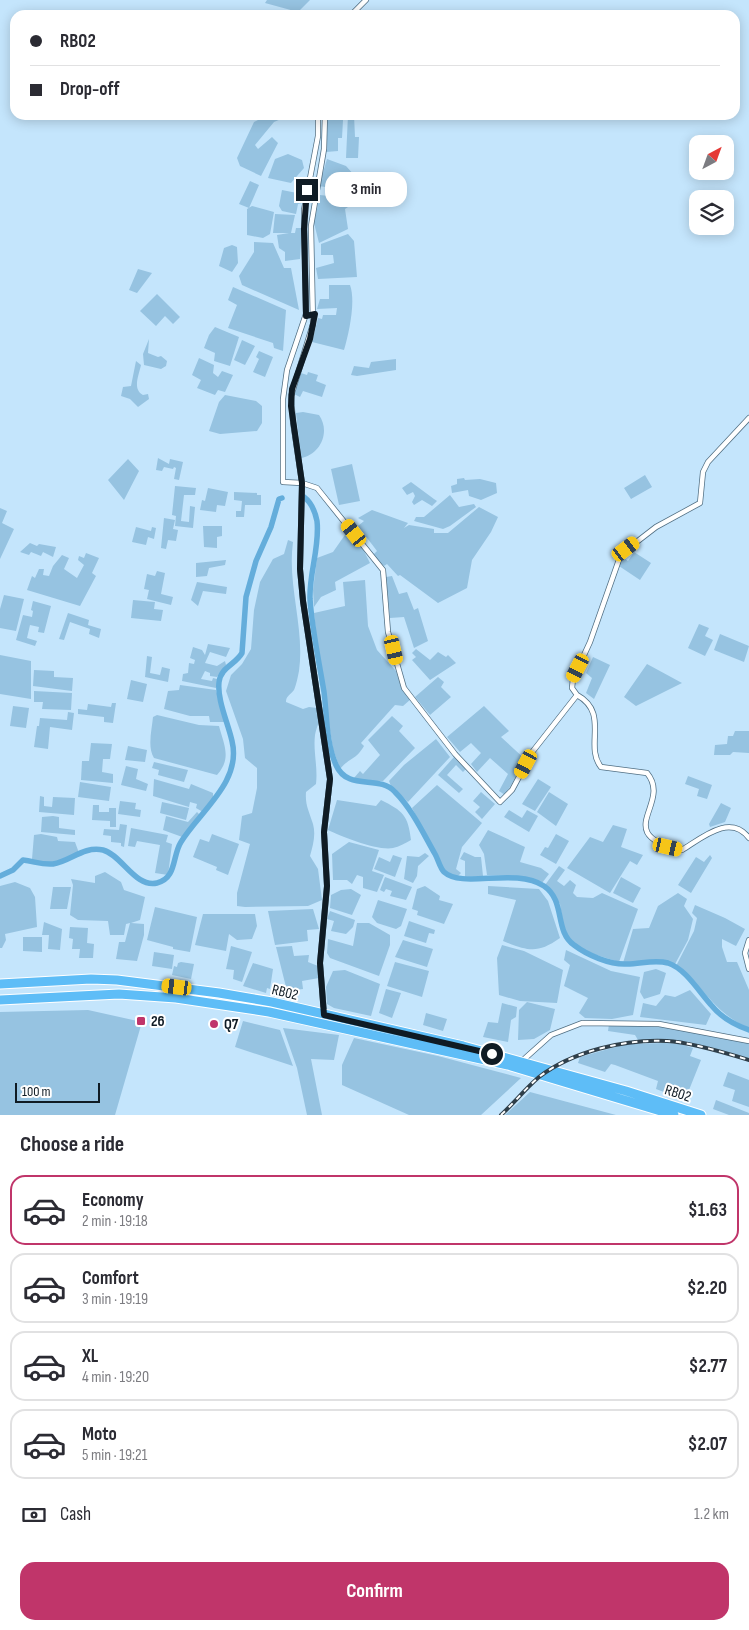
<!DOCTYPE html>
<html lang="en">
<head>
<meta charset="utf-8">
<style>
  :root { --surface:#fff; --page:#f7f7f7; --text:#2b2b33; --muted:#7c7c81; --line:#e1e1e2; --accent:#c0356a }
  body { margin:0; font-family:"Sofia Sans Condensed",sans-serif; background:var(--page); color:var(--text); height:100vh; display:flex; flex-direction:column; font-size:19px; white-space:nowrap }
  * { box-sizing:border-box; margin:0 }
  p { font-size:16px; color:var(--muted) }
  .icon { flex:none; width:28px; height:28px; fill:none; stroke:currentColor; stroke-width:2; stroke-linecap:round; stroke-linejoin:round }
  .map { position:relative; height:1115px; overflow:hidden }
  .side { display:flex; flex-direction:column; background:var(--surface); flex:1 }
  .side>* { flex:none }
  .top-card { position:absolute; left:10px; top:10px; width:730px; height:110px; border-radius:15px; box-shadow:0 2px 12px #0003; display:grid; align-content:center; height:110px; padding:0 20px; background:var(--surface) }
  .needle { width:32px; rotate:41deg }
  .controls { position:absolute; left:689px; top:135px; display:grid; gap:10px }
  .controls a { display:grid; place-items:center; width:45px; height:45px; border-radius:10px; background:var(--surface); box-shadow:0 2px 12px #0003; font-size:25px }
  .scale { position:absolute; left:15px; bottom:12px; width:85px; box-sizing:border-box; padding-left:5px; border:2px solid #0f1b24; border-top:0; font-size:14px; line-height:18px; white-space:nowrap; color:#0f1b24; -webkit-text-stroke:4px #fff; paint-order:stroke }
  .end { position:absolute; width:22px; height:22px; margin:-11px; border:6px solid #0f1b24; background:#fff; box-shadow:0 0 0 2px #fff }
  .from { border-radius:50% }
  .bubble { position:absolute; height:35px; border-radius:15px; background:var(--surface); box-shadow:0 2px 12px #0003; font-size:16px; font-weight:700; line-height:35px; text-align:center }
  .car { position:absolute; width:15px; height:30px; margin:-15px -8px; border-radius:6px; box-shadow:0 0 4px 1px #0007; background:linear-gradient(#f5c518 24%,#345 0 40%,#f5c518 0 76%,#345 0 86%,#f5c518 0) }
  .top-card b { display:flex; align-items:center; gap:18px; height:48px; font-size:19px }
  .top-card b+b { border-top:1px solid var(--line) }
  .top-card i { width:12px; height:12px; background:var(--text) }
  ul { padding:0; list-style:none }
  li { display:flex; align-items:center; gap:15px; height:70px; margin:0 10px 8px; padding:0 10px; border:2px solid var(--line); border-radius:15px }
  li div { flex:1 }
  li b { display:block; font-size:19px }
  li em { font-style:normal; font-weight:700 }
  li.active { border-color:var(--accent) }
  li>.icon { width:45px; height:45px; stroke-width:1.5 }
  h2 { padding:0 20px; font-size:22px; line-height:60px }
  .pay { display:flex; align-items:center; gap:12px; height:55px; padding:0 20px; font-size:19px }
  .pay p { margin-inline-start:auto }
  .action { display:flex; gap:10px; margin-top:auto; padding:10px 20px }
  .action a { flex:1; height:58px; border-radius:15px; background:var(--accent); color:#fff; font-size:20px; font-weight:700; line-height:58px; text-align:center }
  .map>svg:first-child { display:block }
  .green { fill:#96c3e1 }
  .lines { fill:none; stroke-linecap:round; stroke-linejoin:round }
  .canal { stroke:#64addb; stroke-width:5.5 }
  .street-casing { stroke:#516f83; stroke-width:6 }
  .highway-casing { stroke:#fff; stroke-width:11 }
  .street { stroke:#fff; stroke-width:4.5 }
  .highway { stroke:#5ebdf7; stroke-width:9 }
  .rail-casing { stroke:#2f3f4a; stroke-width:4 }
  .rail { stroke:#fff; stroke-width:2; stroke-dasharray:5.5; stroke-linecap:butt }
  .route { stroke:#0f1b24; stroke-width:6 }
  .poi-dot { fill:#c0356a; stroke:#fff; stroke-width:2 }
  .labels { text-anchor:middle; stroke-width:4; stroke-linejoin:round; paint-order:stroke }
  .street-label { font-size:15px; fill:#0f1b24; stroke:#fff }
  .poi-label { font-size:15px; font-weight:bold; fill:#0f1b24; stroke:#fff; text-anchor:start }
</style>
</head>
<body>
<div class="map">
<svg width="749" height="1115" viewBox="0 0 749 1115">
  <rect width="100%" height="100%" fill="#c4e5fc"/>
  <path class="green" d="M267 0H310L298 12 265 3Z
    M268 115H281V119L274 122 255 145 258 149 272 137 278 143 261 176 240 166 237 158 254 122Z
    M348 115H354L355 137H359L358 158H346Z
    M328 118 343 120 342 138H338V151L326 152Z
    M288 154 302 160 304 168 291 183 268 178 275 159Z
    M327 159 346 166 363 185 351 199 337 193V189L319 186Z
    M250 181 259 185 249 208 239 204Z
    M282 190 302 194V203L298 204 296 214 282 211 279 206Z
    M320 195 347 198 348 207 345 209 348 229 319 243 314 223Z
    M252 206 274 212 270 234 263 238 247 235V209Z
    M275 214 295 215 291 233H295L296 228H302L300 259 285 261V252L279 248 277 235 289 233H273Z
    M348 234 354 241 357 277 318 279 316 268 334 263 333 255H321V244Z
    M254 242 273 243 284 268H291L299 310 242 285 239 276 254 252Z
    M232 245 237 247 238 263 232 272 219 266 224 248Z
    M138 269 152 273 137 293 129 290Z
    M329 285H350C356 301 349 333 344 350L312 342 318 318 322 319 323 315H336L337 308 317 309 320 299H329Z
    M233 287 286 310 283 351 274 348 273 343 228 328 237 305 228 300Z
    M157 294 180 317 173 324 165 316 156 326 140 311Z
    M215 327 239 337 230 366 214 361 215 353 204 348 209 335Z
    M149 339 148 353 158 357 161 356 167 361 166 366 161 369 144 365 143 354Z
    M242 340 255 346 245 365 234 360Z
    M259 351 273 357 265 377 253 372 259 359 256 357Z
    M199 358 214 365 213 373 218 377 222 371 233 375 225 392 218 390 215 395 197 388 201 380 192 375Z
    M396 359V370L357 376 351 375 354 366 369 368 371 362Z
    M136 361 141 365C139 375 132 389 143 395L148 394 149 399 138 407 130 399 121 396 123 387 131 386Z
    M308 372 318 375 316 381 326 385 322 397 303 391 300 397 294 394 301 373 307 375Z
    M225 395 256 401 262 406V423L257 431 220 434 209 431 219 402Z
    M303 412 319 415C331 432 320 455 301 458L296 413Z
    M158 458 169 464 170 459 183 462 179 480 174 479 176 468 174 467 173 469 164 467 162 471 156 470Z
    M128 459 139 471 124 500 108 480Z
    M352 464 360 501 339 505 331 469Z
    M645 475 652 487 631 499 624 488Z
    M464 478 465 480 480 479 496 483 497 493 481 500 469 496 468 490 452 493 451 486 457 484V479Z
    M411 482 434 499 437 501 432 506 422 500 414 505 412 502 415 496 413 492 407 495 402 488Z
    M175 486 196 488 195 495H184L181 521 189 522 190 506 195 507 193 528 175 526 176 516 172 515Z
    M208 488 228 492 225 506 217 505 216 512 200 510 202 500 205 501Z
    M234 492 257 493V495H261V505H245L244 517H236V511H241L242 501 234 500Z
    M450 495 459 507 474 504 476 507 450 526 443 529 414 521 416 517H424Z
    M479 507 498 517 491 532 472 560 467 588 438 603 400 575 398 576 387 564 384 566 373 555 377 551 358 526 364 521 358 518 372 510 408 523 404 528 409 525 434 529V533H448Z
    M0 508 7 511 2 523 14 529 0 559Z
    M164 518 175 520 173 529 178 530 176 541 168 540 166 549 161 548Z
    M203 526H222V536L217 537V548L204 547Z
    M136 527 151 531 152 527 156 528 154 539 148 537 146 545 132 542Z
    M347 532 363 549 370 563 335 582 336 590 321 597 314 607 313 590 317 558 333 552Z
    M288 540 293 542C287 585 305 628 299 671 298 676 296 686 294 690 290 695 286 696 286 702L303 709 309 707 317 708C322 720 317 724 315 735 313 751 318 767 316 784L306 792C305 805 309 811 313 824 316 835 313 845 310 856L318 869 322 900 308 906 245 907 237 906V893L250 844 239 840 242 816 252 813 257 788V768L245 758 243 739 226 691 231 675 242 664 251 649 254 610 260 582 273 559 284 554Z
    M30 543 37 546 39 544 56 547 53 557 43 552 41 556 31 552 29 555 20 552Z
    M634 552 651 563 640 580 619 566 624 558 628 561Z
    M86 553 99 558 92 573 96 576 80 606 27 590 32 576 35 578 39 569H44L43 575 49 576 53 566 62 555 69 558 64 569 77 578 84 565 78 560 79 556 84 558Z
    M226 560 225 565 209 568 207 576 196 577V563Z
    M157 571 165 573 161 594 173 597 171 605 147 599 149 590 144 589 147 574 155 576Z
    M392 576 399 594 407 592 414 610 418 608 428 641 414 648 404 617 390 618 386 577Z
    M365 580 368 626 377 650 396 671 401 687 411 699 403 706 395 705 361 743 364 746C355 761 350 757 340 769L333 749 319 661 314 613 345 606 343 582Z
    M197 582 227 587 226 594 203 591 198 606 191 600Z
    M4 595 24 599 16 631 0 628V609Z
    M133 600 155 602 154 609 163 610 161 621 131 618Z
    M33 601 51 606 44 633 38 632 39 627 30 625 27 638 37 641 35 646 16 640 23 615 32 617 33 611 31 610Z
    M68 613 89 620 88 625 101 629 99 638 89 634 90 629 70 622 64 640 59 639Z
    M699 624 709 628 705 636 713 640 705 656 688 648Z
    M720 634 749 646 744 662 714 650Z
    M208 644 230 648 226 657 210 652 205 663 217 666 225 661 226 665 217 677 210 676V673L205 671 201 679 212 681 213 678 217 679 216 688 182 681 183 674 188 673 189 663 194 664 195 660 190 658 193 647 202 650 205 655Z
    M416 649 430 660 438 652 446 657 448 655 456 663 430 680 412 660 416 657 412 653Z
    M0 655 31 661V699L0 694Z
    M147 656 152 657 150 673 160 675 162 667 170 669 168 682 145 677Z
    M593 657 610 665 594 699 586 693 592 678 586 673Z
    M647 664 682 683 636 706 624 697Z
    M34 670 54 671V677L73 678 72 691 33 686Z
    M438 677 444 682 441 687 451 697 430 715 415 697Z
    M131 680 147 684 143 702 127 699Z
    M180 685 216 690 225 722H210L209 716H190L164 709 168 691 179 690Z
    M34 691 72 693 71 710 42 709 43 702H34Z
    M112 703H116L113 723 104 722V717L78 714V709L87 710 88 704 111 707Z
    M13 706 29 708 26 728 10 726Z
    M484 706 509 731 501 737 526 760 505 795 499 791 508 774 490 758 477 772 471 764 481 753 471 743 460 752 447 737Z
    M68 712 74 713 72 730 50 727 48 749 34 747 37 726H39L40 718 67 720Z
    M157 715 199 725 219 726C224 745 232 758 217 775L154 758C147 747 152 729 153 717Z
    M392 716 403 726 399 731 415 748 383 781H361L354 778 360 771 363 774 380 755 368 740Z
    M735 731H749V753L733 752 730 755H714L715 745 727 744 728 736H733Z
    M436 739 450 757 408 802 391 786 389 781 404 765Z
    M91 743 112 744 110 759H103L102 772 113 774V783L81 780 82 761H89Z
    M128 746 147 750 145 762 125 760Z
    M454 757 467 768 463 772 456 765 447 775 463 789 459 793 438 775Z
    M154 762 188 770 184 782 158 775 159 770 152 768Z
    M126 766 138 769 136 779 148 784 146 791 121 785Z
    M688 776 712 785 707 799 697 796 699 789 685 784Z
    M154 779 189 789 191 784 213 793V800L203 812 196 808 197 804 190 802 189 807 153 796Z
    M538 779 551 787 535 811 522 804Z
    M80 782 111 787 109 801 78 797Z
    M437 785 482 823 462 847 456 869 461 873 457 877 444 870 412 808Z
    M481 792 495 804 482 819 475 812 480 807 473 801Z
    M549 792 568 804 556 826 537 812Z
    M40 796 44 797V806L52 807 53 797 75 798 74 815 39 812Z
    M337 800 376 806 381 800C403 811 408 815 411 840 405 843 399 847 393 848 378 851 342 837 328 830Z
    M120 801 136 803 135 809 141 810 140 817 118 814Z
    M162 802 189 808 186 820 160 813Z
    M721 803 731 808 725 822 710 827 709 824Z
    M93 805H99V812H109V808H116V827H110V821L92 820Z
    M509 810 522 818 527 810 538 816 529 832 504 817Z
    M197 812 201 816 185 838 163 830 166 816 188 822Z
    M53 816 59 817V828L75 830V835L41 832 42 817Z
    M120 824 127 825 124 847 121 846V843L111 842V836L103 835 104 829 119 830Z
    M613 825 627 829 621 847 643 855 637 865 630 861 610 893 567 868 590 837 603 842Z
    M131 828 168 835 166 842 172 844 168 875 155 873 160 845 137 841 135 847 128 846Z
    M488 830 525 847 520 862 541 868 549 874 542 883 517 876 487 875 484 854 479 845Z
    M41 834 57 837 58 841 75 842 79 853C66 859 44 870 32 859L34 835Z
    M212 834 239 844 228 875 216 870 217 867 193 857 200 839 209 842Z
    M556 834 569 841 556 864 540 855 545 847 548 848Z
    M349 842 379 850 372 871 384 875 377 892 363 888V877L357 875 352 884 347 880H333L332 854Z
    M464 852 475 857H481L483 876 465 877V861L460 859Z
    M425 853 429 856 418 866 417 876 413 883 404 879 407 856 419 857Z
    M393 855 402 858 395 877 374 869 379 857 390 862Z
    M710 855 712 858 691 893 678 885 696 857 704 862Z
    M559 866 565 870 557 881 564 886 570 880 576 885 573 893 577 897 593 898 602 893 638 909 619 962 587 952 573 943 565 934 560 904 545 885Z
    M105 872 121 882 124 890 145 897 140 920 131 923 144 924V935L137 961 116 959 119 942H125L130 923 126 924 124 935H110L108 921 78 920 70 915 73 885 71 879 95 883V876Z
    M385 877 412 887 406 900 390 896 392 891 386 889 384 892 380 890Z
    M621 877 641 888 633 903 613 893Z
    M15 882 30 888 35 897 37 927 5 934 6 940 2 948H0V886Z
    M425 886 440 896 439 900 453 904 444 924 417 915 418 911 412 909 417 889Z
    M488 886 539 889 548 901 560 938C537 954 529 951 503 941L516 900 488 894Z
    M53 887H71L67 909H50Z
    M351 889 361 895 352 915 330 908 331 895 341 890Z
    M678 893 687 899 684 906 693 919 688 940 674 966 658 960 623 963 633 929 649 928 658 906Z
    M378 900 407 909 401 926 396 929 377 923 372 917Z
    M695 905 725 918 745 929 736 946 722 939V947L727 962H737L749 990V1028C713 1013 705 986 676 966L694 931 697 918 692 913Z
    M155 907 197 917 190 952 173 949V947L147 940Z
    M313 909 319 929 307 930 308 941 275 945 268 911Z
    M330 911 355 920 353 927 346 934 331 931 334 921 327 919Z
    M203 914H255L257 926 252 939 237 940 229 934 226 951 195 945Z
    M409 921 435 930 434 934 429 933 426 943 404 936Z
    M44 922 62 929 60 950 48 949 49 935H42Z
    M357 923H369L390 935V945L379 976 330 958 327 953 328 939 353 946Z
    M70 927 88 928 87 943 94 944 93 958H79L80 949H72L73 939 69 938Z
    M23 937H42V952L23 951Z
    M403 940 433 949 427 967 395 957Z
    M502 945 524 951 563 970 557 1003 520 1001 499 995 497 958Z
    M231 946 252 952 242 982 233 979 234 970 226 969Z
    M292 946 294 956 309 955 308 962 318 966 319 978 302 981 303 989 287 991 276 947Z
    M566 950 611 971 640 977 633 1015 612 1019 585 1018 579 1013 588 998 564 986 570 965 564 960Z
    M154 952 174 955 172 969 152 966Z
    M181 962 194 964 191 979 172 975 174 966 177 967 178 963Z
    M395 962 429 971 422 997 387 986Z
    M253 963 273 969 270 989 267 988 266 993 243 986Z
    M656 969 666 973 660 994 644 999 640 992 644 972Z
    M345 970 380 984 371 1016 334 1008 327 1004 326 987 333 971Z
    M386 989 401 993 392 1018 379 1013Z
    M690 990 711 1014 706 1025 640 1017 643 1003 656 1006 665 995 675 997Z
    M527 1002 555 1009 550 1030 534 1039 518 1040 519 1010Z
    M502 1003 517 1007 516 1017 511 1020 508 1042 483 1037 488 1022 498 1023Z
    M88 1010 142 1022 115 1115H0V1012Z
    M426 1013 447 1019 443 1031 423 1025Z
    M243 1021 280 1030 293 1066 235 1047Z
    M609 1024 656 1025 738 1039 749 1043V1058L669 1040H638L635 1035 608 1031Z
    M283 1028 339 1035 334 1060 311 1059 322 1115H307L297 1068Z
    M354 1038 438 1056 521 1078 481 1115H409L342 1085V1065Z
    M665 1043 680 1044 693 1048 690 1056 701 1060 685 1100 656 1089 658 1081 615 1065 611 1064 605 1072 578 1063 580 1057 626 1044Z
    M728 1072 749 1080V1107L732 1101 735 1090 723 1086Z
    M530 1092 616 1115H505Z
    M716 1100 749 1113V1115H729L713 1109Z"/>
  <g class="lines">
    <path class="canal" d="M304 497C312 503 315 511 317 521 320 547 309 573 310 599 312 630 319 661 324 692 327 715 326 743 336 765 348 792 379 774 395 792 412 809 423 833 435 854 438 859 440 868 444 872 463 889 514 867 544 886 566 901 554 931 574 945 587 955 610 965 627 964 641 964 654 959 668 963 686 969 699 992 712 1006 721 1017 735 1025 749 1030
      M0 876 13 870 23 860C34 861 41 865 53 864 71 861 83 846 103 850 122 855 135 888 157 883 177 878 172 856 181 842 200 811 242 782 232 741 228 723 217 700 219 682 221 667 235 665 242 653L246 597 256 561 271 527 279 499 282 498"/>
    <defs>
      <path id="street" d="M351 15 366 0
        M318 115V136L304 210 306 314 287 370 283 399V482L302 483 293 422 291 396 313 324 311 226 324 149 325 115
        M577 695 572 688 573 679 590 642 621 554 656 527 700 503 703 472 708 462 749 418
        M749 940 745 953 749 969
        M324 1014 320 963 327 886 324 832 330 779 303 601 300 569 302 483 317 488 321 493 383 570 388 632 404 688 455 754 500 802 512 790 533 751 577 695C610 713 584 746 601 767L647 773C673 804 609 834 682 850 702 838 730 813 749 838
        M522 1061 551 1035 582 1023 659 1024 749 1041"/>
      <path id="highway" d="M0 984 91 979 117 980 219 993 272 1002 463 1046 626 1091 701 1115
        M0 1000 119 994 176 998 269 1012 508 1065 674 1115"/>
    </defs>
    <use href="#street" class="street-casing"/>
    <use href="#highway" class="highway-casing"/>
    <use href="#street" class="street"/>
    <use href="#highway" class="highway"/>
    <defs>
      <path id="rail" d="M501 1115C514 1103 526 1088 539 1077 573 1051 625 1039 667 1041 690 1042 726 1053 749 1060"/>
    </defs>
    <use href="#rail" class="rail-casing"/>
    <use href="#rail" class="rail"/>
  </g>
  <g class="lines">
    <path class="route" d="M307 190 304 229 306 316 315 314 310 339 292 389 291 406 302 483 300 569 303 601 330 779 324 832 327 886 320 963 324 1015 492 1054"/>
  </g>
  <g class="poi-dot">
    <rect x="136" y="1016" width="10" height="10" rx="2.5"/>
    <circle cx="214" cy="1024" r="5"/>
  </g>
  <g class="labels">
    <g class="street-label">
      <text transform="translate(285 992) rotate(14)" y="5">RB02</text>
      <text transform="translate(678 1093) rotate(18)" y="5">RB02</text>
    </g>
    <g class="poi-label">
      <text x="151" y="1026">26</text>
      <text x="224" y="1029">Q7</text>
    </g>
  </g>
</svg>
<div class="controls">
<a><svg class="needle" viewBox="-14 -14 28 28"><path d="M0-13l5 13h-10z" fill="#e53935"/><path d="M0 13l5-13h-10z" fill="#7c7c81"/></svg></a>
<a><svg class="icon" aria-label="layers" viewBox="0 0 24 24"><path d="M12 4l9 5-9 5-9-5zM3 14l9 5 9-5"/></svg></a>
</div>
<div class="scale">100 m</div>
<i class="end from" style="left:492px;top:1054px"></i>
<i class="end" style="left:307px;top:190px"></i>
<div class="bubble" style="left:325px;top:172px;width:82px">3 min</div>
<i class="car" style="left:354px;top:533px;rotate:322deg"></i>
<i class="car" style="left:626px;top:549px;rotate:53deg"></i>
<i class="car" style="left:394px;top:650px;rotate:167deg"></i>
<i class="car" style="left:578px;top:668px;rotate:207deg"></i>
<i class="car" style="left:526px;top:764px;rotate:208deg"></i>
<i class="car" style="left:668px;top:847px;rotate:103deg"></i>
<i class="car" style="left:177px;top:987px;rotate:277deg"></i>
<div class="top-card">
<b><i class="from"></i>RB02</b>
<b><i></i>Drop-off</b>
</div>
</div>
<section class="side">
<h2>Choose a ride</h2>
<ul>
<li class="active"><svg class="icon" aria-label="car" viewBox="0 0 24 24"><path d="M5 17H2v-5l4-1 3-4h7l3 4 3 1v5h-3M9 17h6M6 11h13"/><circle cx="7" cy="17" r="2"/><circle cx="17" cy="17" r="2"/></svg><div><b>Economy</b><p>2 min · 19:18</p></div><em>$1.63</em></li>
<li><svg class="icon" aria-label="car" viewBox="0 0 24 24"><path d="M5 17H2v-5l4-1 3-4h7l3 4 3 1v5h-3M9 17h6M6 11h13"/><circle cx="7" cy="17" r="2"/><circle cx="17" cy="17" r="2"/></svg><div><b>Comfort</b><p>3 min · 19:19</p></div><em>$2.20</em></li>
<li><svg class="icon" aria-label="car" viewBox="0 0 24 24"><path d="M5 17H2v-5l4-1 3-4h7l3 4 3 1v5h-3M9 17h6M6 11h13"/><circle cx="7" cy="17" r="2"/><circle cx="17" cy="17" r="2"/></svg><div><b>XL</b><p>4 min · 19:20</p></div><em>$2.77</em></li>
<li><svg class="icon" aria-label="car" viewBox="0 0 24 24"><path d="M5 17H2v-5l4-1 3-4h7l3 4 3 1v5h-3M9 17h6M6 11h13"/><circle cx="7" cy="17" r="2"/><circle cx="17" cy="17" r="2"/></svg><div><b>Moto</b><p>5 min · 19:21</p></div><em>$2.07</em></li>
</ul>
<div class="pay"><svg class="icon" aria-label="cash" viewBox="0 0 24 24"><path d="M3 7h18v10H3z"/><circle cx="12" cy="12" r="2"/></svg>Cash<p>1.2 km</p></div>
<div class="action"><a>Confirm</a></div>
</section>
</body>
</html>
